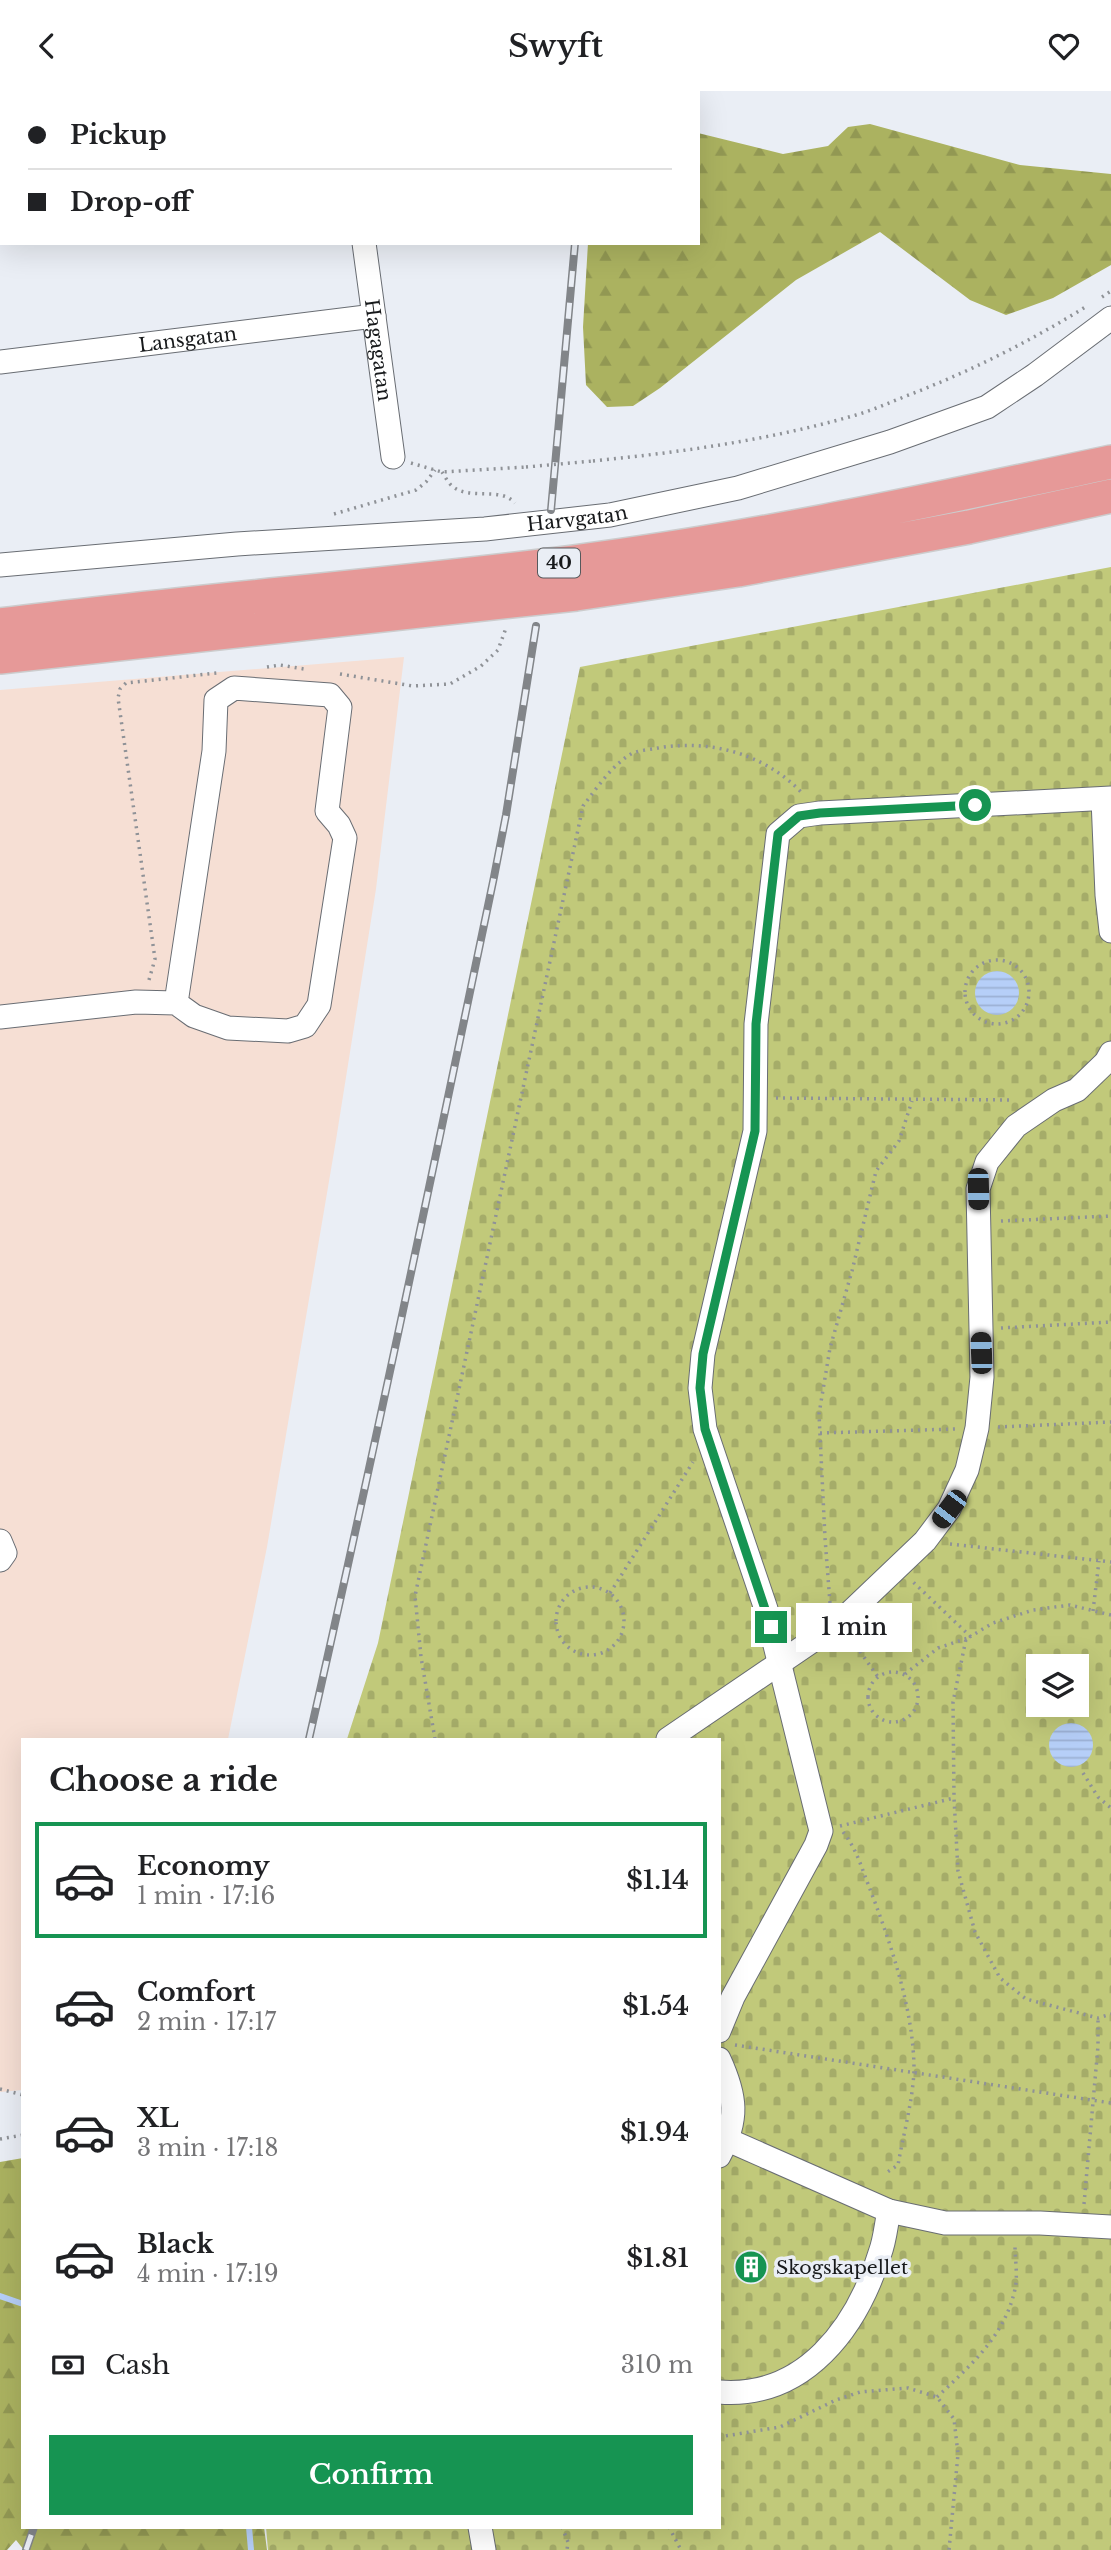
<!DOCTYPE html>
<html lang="en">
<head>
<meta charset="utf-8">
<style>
  :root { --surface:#fff; --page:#f6f6f6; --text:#202124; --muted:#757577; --line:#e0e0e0; --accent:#169452 }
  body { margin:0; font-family:"Libre Baskerville",serif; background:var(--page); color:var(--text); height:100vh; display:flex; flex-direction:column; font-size:26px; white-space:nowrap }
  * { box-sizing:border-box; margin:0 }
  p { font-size:23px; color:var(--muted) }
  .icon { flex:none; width:38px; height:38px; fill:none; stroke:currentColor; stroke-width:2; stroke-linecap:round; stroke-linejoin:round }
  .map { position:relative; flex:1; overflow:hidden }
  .side { position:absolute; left:21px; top:1647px; width:700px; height:791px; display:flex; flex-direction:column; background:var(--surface); border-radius:0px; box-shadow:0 7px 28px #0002 }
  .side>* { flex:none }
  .guide { position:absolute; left:0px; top:0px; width:700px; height:154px; box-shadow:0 7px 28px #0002; display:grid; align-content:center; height:154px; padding:0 28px; background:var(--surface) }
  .fabs { position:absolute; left:1026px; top:1563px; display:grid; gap:14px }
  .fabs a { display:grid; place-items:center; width:63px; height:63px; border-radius:0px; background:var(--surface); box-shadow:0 7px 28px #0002; font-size:35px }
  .end { position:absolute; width:32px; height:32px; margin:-16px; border:9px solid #169452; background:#fff; box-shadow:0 0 0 4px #fff }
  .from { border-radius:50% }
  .bubble { position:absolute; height:49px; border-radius:0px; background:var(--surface); box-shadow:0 7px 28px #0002; font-size:23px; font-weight:600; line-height:49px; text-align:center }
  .car { position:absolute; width:21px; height:42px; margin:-21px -10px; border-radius:9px; box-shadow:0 0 5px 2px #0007; background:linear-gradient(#222 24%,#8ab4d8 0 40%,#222 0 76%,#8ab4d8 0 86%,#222 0) }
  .guide b { display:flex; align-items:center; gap:24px; height:66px; font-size:26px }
  .guide b+b { border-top:2px solid var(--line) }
  .guide i { width:18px; height:18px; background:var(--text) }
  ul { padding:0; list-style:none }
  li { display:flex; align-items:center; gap:21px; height:116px; margin:0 14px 10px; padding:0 14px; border:4px solid transparent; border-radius:0px }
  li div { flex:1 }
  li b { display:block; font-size:26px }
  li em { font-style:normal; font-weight:600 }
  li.on { border-color:var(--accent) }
  li>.icon { width:63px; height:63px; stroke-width:1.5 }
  h2 { padding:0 28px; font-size:32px; line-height:84px }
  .pay { display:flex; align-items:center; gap:18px; height:77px; padding:0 28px; font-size:26px }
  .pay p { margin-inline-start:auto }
  .primary-button { display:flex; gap:14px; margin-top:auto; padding:14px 28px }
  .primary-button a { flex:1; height:80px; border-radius:0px; background:var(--accent); color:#fff; font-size:28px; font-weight:600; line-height:80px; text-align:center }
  header { display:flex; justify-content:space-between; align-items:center; height:91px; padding:0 28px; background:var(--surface); font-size:32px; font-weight:600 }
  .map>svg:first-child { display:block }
  .industrial { fill:#f6dfd4 }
  .forest { fill:url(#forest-firs) }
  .cemetery { fill:url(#cemetery-stones); fill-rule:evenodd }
  .water { fill:url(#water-rules) }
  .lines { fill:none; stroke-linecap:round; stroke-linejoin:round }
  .stream { stroke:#b6cff8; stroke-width:6 }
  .minor-casing { stroke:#696d73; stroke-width:25 }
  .highway-casing { stroke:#cccccd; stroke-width:36 }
  .path { stroke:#8f9297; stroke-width:3.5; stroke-dasharray:2 5; stroke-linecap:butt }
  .minor { stroke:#fff; stroke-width:23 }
  .highway { stroke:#e69998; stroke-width:33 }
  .rail-casing { stroke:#828589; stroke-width:8 }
  .rail { stroke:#eaeef5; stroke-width:5; stroke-dasharray:16; stroke-linecap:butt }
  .path-bridge { stroke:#8f9297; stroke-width:3.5; stroke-dasharray:2 5; stroke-linecap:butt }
  .route { stroke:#169452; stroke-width:9 }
  .labels { text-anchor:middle; stroke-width:7; stroke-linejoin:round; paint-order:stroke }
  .shield { fill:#eaeef5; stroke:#56595c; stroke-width:2 }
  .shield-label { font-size:18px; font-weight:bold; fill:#17191b }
  .street-label { font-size:19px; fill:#17191b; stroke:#eaeef5 }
  .poi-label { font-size:19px; fill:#17191b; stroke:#eaeef5; text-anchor:start }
</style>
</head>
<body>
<header><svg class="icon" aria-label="back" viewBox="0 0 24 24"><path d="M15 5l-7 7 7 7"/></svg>Swyft<svg class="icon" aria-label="heart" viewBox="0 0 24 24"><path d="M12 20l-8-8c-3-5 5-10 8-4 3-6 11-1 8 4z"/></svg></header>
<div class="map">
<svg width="1111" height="2459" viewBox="0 0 1111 2459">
  <defs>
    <pattern id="forest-firs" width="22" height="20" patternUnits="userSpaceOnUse" patternTransform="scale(1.75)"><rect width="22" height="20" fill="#abb260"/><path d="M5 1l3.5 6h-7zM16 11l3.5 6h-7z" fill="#929853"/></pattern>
    <pattern id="cemetery-stones" width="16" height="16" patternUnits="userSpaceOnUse" patternTransform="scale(1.75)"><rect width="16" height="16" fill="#c1c97a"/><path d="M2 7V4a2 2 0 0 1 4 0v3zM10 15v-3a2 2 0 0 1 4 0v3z" fill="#a5ac69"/></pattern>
    <pattern id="water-rules" width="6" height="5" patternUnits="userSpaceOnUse" patternTransform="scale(1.75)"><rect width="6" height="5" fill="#b6cff8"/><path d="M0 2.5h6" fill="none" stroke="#9cb1d4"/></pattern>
  </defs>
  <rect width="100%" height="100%" fill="#eaeef5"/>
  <path class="industrial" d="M404 566 376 798 336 1049 267 1456 228 1648H23V1999L0 2001V599Z"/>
  <path class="forest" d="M870 33 1020 74 1111 83V174L1053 207 1006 224 970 209 880 141 796 189 660 297 633 315 607 316 586 294 583 236 588 152H698V42L783 63 828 55 848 36Z
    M23 2067V2436H264L267 2459H24L16 2449 7 2459H0V2071Z"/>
  <path class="cemetery" d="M1111 476V2459H268L266 2436H719V1648H347L378 1552 580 576ZM1038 1575H1076V1614H1038Z"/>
  <path class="water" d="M975 902a22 22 0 1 1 44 0a22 22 0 1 1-44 0Z
    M1049 1654a22 22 0 1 1 44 0a22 22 0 1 1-44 0Z"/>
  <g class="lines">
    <path class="stream" d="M0 2205 23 2213
      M249 2436 251 2459"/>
    <defs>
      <g id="minor">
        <path d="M343 0V2"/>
        <path id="s1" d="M364 152 393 366"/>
        <path id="s2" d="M0 271 374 225"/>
        <path id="s3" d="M0 474 237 453 485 438 610 424 738 397 890 351 987 316 1035 284 1111 227"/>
        <path d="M1103 708 1107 804 1111 840"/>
        <path d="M0 926 136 911 176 912 194 925 228 937 288 940 305 935 319 914 345 747 339 734 327 720 340 616 330 604 234 597 216 609 214 660 176 912"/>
        <path d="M0 1450 5 1462 0 1469"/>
        <path d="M668 1648 840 1531 925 1450 949 1418 967 1379 977 1337 982 1286 978 1098 987 1071 1016 1035 1054 1009 1077 999 1106 971 1111 962"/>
        <path d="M719 1940 733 1906 816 1754 821 1740 766 1518 705 1338 700 1297 703 1263 755 1040 756 933 778 743 799 725 820 722 1111 707"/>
        <path d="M719 1968C736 2005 739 2028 719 2065"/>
        <path d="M728 2049 889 2120 945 2132H1040L1111 2136"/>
        <path d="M719 2301C805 2308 857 2236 880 2162 885 2149 886 2134 889 2120"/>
        <path d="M480 2436 484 2459"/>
      </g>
      <path id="highway" d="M0 534C191 510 382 495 573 471 754 448 932 409 1111 371
        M0 566 576 503 738 479 969 436 1111 405"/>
    </defs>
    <use href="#minor" class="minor-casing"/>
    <use href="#highway" class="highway-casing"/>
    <path class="path" d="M1102 206 1111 200
      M593 370C682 361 770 349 856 324 873 319 889 312 906 305 969 281 1029 251 1087 215
      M411 372 442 381 526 376
      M442 381C445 385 448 392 452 395 470 410 500 395 515 412
      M334 423 416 399 426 391 435 379
      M267 576 280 574 304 578
      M340 583 413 595 450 593 481 575 498 559 506 537
      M965 901a32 32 0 1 1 64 0a32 32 0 1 1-64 0Z
      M149 889 155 868 118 607 120 598 126 592 217 582
      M776 1007 1013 1009
      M1001 1130 1111 1125
      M1001 1237 1111 1231
      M998 1336 1111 1331
      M820 1342 955 1338
      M950 1453 1111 1471
      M556 1530a34 34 0 1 1 68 0a34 34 0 1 1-68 0Z
      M610 1502 693 1371
      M830 1512 825 1447 819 1323 830 1257 852 1180 876 1080 899 1050 912 1010
      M1093 1520 1099 1470
      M1111 1524 1070 1514 1033 1519 993 1532 966 1548 953 1611 954 1707 958 1780 975 1841 1000 1887 1026 1908 1098 1927 1111 1923
      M852 1549 878 1586
      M868 1606a25 25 0 1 1 50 0a25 25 0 1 1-50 0Z
      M905 1583 938 1557 971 1546 912 1490
      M435 1648 421 1566 415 1505 583 715C597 697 611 675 631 663 638 659 649 659 658 657 711 648 765 663 802 702
      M1083 1682 1098 1706 1111 1717
      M840 1735 954 1707
      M843 1741C856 1757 861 1775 868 1793 890 1850 914 1919 914 1979 913 2009 903 2045 898 2074L886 2082
      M735 1954 1111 2012
      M0 1998 23 2004
      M0 2048 23 2044
      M1084 2113 1098 1955V1927
      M937 2306C970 2275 1005 2245 1015 2198 1018 2185 1015 2168 1015 2155
      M719 2346 780 2336 836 2309 860 2301 908 2297 937 2306 954 2328 958 2363 949 2459
      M562 2436 568 2451 567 2459
      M669 2436 681 2459"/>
    <use href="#minor" class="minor"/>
    <use href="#highway" class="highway"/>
    <defs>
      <path id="rail" d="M586 2V0
        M551 419 575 152
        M309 1648C374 1362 434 1074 494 786L506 724 536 535
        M26 2459 34 2436"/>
    </defs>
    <use href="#rail" class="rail-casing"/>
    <use href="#rail" class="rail"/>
    <path class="path-bridge" d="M526 376 593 370"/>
  </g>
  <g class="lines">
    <path class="route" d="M771 1536 705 1338 700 1297 703 1263 755 1040 756 933 778 743 799 725 820 722 975 714"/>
  </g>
  <defs>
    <symbol id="building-disc" viewBox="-11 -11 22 22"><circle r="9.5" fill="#169452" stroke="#eaeef5"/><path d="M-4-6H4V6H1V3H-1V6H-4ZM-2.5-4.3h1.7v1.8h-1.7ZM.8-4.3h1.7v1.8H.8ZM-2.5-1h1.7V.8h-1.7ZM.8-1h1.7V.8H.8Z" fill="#fff"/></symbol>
  </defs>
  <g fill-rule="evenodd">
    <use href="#building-disc" x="732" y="2157" width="38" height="38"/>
  </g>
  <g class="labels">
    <rect class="shield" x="538" y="457.5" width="42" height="29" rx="5"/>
    <g class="shield-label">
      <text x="559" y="478">40</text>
    </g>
    <g class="street-label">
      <text dy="7" stroke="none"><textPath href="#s2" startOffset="189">Lansgatan</textPath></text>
      <text dy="7" stroke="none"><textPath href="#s1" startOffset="108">Hagagatan</textPath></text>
      <text dy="7" stroke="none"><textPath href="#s3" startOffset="579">Harvgatan</textPath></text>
    </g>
    <g class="poi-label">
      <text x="776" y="2183">Skogskapellet</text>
    </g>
  </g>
</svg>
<div class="fabs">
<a><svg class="icon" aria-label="layers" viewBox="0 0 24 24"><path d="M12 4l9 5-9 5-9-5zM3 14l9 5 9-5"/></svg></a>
</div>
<i class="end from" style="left:975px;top:714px"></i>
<i class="end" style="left:771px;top:1536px"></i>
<div class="bubble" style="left:796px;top:1512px;width:116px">1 min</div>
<i class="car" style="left:978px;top:1098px;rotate:179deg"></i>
<i class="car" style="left:981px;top:1262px;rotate:358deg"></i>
<i class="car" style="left:949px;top:1418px;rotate:217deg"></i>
<div class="guide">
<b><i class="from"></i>Pickup</b>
<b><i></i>Drop-off</b>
</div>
<section class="side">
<h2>Choose a ride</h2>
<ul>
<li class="on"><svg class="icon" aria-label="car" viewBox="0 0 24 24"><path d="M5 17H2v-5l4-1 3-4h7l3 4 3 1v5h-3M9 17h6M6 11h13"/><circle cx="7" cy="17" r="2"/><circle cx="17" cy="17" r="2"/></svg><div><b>Economy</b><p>1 min · 17:16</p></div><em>$1.14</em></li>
<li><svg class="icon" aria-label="car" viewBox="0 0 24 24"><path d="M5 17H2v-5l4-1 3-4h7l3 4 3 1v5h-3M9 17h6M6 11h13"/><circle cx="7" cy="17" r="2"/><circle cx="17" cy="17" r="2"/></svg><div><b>Comfort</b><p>2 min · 17:17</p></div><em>$1.54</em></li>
<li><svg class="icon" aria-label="car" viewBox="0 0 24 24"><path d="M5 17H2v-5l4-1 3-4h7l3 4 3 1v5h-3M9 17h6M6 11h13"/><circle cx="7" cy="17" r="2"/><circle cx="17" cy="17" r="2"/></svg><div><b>XL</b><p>3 min · 17:18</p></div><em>$1.94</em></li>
<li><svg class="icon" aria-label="car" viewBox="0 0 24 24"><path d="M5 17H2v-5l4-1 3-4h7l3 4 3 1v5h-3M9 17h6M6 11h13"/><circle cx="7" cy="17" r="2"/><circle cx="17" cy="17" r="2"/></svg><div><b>Black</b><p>4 min · 17:19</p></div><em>$1.81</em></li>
</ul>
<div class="pay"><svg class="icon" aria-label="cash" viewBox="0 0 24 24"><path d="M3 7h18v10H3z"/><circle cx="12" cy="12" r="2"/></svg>Cash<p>310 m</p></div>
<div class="primary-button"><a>Confirm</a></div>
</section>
</div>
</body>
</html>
